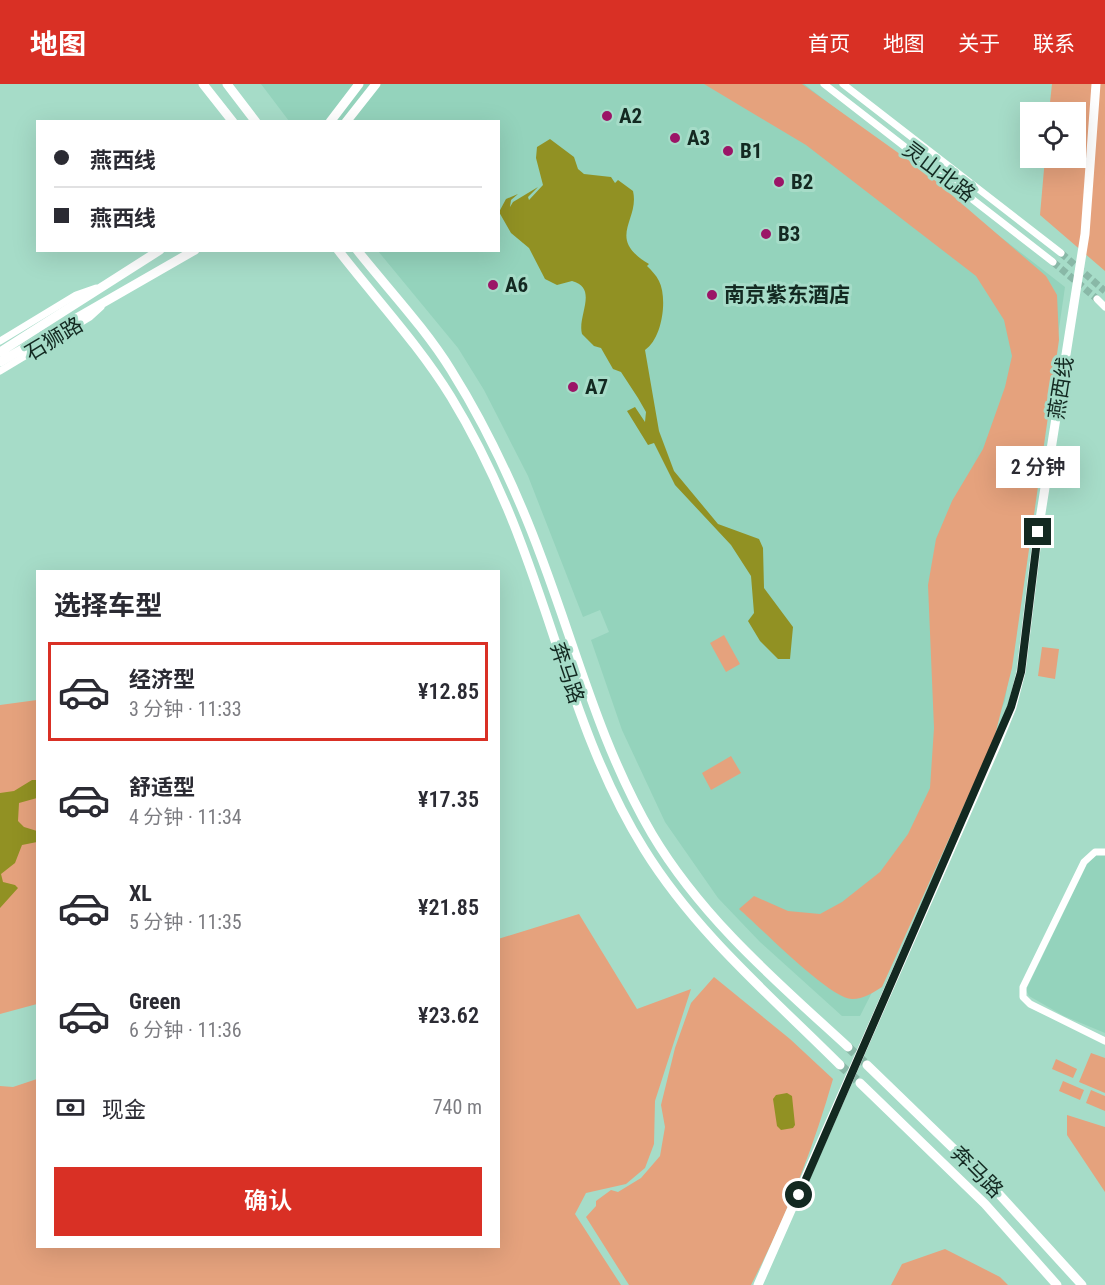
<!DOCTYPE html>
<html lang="zh">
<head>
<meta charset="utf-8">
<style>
  :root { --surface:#fff; --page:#f7f7f7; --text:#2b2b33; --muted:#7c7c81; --line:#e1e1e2; --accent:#d93025 }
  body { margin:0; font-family:"Roboto Condensed","Noto Sans SC",sans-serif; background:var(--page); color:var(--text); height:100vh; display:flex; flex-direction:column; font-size:22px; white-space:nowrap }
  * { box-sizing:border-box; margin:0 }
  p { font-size:20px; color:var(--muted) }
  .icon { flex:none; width:33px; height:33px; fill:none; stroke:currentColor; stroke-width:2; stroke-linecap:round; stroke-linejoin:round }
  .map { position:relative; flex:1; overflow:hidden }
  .drawer { position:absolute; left:36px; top:486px; width:464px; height:678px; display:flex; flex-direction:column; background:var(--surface); border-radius:0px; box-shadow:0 6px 24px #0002 }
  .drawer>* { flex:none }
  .top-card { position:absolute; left:36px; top:36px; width:464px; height:132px; border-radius:0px; box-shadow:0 6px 24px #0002; display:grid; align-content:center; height:132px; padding:0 18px; background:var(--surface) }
  .controls { position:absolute; left:1020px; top:18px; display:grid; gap:12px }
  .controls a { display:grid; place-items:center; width:66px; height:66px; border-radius:0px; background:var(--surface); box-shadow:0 6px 24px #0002; font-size:30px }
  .end { position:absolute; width:27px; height:27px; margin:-14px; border:8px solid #132921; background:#fff; box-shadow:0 0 0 3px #fff }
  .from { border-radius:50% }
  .bubble { position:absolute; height:42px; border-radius:0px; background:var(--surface); box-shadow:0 6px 24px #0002; font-size:20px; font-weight:600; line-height:42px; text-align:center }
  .top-card b { display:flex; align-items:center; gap:21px; height:57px; font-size:22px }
  .top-card b+b { border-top:2px solid var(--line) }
  .top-card i { width:15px; height:15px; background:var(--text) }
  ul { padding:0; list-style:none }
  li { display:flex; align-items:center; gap:18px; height:99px; margin:0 12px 9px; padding:0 6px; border:3px solid transparent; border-radius:0px }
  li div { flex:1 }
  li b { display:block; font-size:22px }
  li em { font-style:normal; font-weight:600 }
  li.active { border-color:var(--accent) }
  li>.icon { width:54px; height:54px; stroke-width:1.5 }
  h2 { padding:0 18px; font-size:27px; line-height:72px }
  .pay { display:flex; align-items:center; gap:15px; height:66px; padding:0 18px; font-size:22px }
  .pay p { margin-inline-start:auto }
  .button { display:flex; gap:12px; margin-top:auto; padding:12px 18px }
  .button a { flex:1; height:69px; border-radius:0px; background:var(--accent); color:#fff; font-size:24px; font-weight:600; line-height:69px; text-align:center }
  header { display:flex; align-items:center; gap:36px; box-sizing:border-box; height:84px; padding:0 30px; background:var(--accent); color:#fff }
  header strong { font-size:28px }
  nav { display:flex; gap:33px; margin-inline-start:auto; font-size:21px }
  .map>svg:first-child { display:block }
  .built { fill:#94d3bc }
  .green { fill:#e5a27d }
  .water { fill:#919123 }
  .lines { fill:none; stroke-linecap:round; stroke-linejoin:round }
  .minor-tunnel { stroke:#89b8a7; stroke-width:7; stroke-dasharray:7 3.5; stroke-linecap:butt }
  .major-tunnel { stroke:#89b8a7; stroke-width:9; stroke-dasharray:9 4.5; stroke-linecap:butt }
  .minor { stroke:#fff; stroke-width:7 }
  .major { stroke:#fff; stroke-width:9 }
  .route { stroke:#132921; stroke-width:8 }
  .poi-dot { fill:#9b1567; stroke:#a6dcc8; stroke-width:2 }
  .labels { text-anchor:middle; stroke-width:6; stroke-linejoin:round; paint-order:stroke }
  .poi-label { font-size:21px; font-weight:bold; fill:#132921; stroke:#a6dcc8; text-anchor:start }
  .street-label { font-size:21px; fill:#132921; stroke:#a6dcc8 }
</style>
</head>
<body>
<header>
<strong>地图</strong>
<nav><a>首页</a><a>地图</a><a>关于</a><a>联系</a></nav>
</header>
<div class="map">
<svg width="1105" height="1201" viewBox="0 0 1105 1201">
  <rect width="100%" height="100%" fill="#a6dcc8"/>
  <path class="built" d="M261 0H804L1065 203 1005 617 922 810 860 932H842L760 858 718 814 665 738 622 646 591 556 609 548 600 526 583 533 528 392 484 306 458 264 378 167 498 166V38L289 37Z
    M1105 769V949L1064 932 1029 912 1026 906 1089 776 1094 771Z"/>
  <path class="green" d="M704 0H802L925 88 1046 192 1057 211 1059 256 1012 584 994 655 882 903C872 909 864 915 852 915 830 915 759 842 739 825L754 812 788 827 820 830 842 818 880 788 908 750 930 704 934 644 928 501 936 455 952 417 983 365 1005 303 1012 272 1004 236 976 192 806 61Z
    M1052 0H1105V187L1040 131 1045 74H1076V28H1049Z
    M724 551 740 580 726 588 710 559Z
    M1042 563 1059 565 1055 595 1038 592Z
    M37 616V920L0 930V621Z
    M731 672 741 689 711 706 702 689Z
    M579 830 637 925 691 905 655 1017 654 1060 645 1084 626 1100 586 1109 575 1130 621 1201H0V1002L13 1003 37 995 38 1162H498V855Z
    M714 893 790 955 833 995C813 1066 785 1135 751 1201H629L586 1133 596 1122V1117L611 1106 618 1108 641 1094 660 1072 665 1043 661 1021 675 964 691 919Z
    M1091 969 1105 974V1009L1079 998Z
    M1056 975 1077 985 1073 994 1052 985Z
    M1063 997 1084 1006 1080 1016 1059 1007Z
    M1091 1006 1105 1012V1027L1086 1019Z
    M1067 1031 1105 1043V1108L1067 1051Z
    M945 1165 1000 1193 1008 1201H891L902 1180Z"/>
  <path class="water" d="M550 55 574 73 578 85 584 90 611 93 615 99 618 96 633 107C640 137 605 154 649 180L647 182C652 187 656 191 659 197 668 215 662 255 645 266L659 347 674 387 718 440 759 455 763 464 764 504 793 543 790 575H778L760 557 748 537 754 529 751 492 731 461 675 401 654 359 648 361 627 327 635 323 645 338 646 328 638 314 621 288 613 285 601 264 594 262 582 250C577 232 599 204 572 197L557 201 545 195 529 164 511 149 499 128 506 115 518 110 511 116 510 123 513 118 538 103 528 113 529 116 543 101 536 74 537 63Z
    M32 696H37V714L19 719 18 737 24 743 37 747V758L22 761 15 779 1 790 3 798 15 801 18 804 0 824V709L14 707Z
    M787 1009 792 1012 795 1041 793 1044 781 1046 777 1042 773 1015 776 1011Z"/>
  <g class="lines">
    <path class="minor-tunnel" d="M1061 169 1105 207
      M1053 178 1097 215"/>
    <path class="major-tunnel" d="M848 963 867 981
      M840 981 860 999"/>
    <path class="minor" d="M824 0 1053 178
      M843 0 1061 169
      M1097 215 1105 223
      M0 257 76 211 96 204
      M0 287 90 233 101 223
      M1105 768H1095L1084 778 1023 903V913L1030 920 1105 957"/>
    <path class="major" d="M203 0 233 38
      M227 0 256 38
      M330 38 359 0
      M346 38 376 0
      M338 166C376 215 419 261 451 313 473 349 492 388 508 426 555 538 579 661 644 765 696 849 771 912 840 981
      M357 166C388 205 425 244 451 286 478 329 501 375 521 422 568 530 592 648 652 750 702 834 776 897 848 963
      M0 268 160 166
      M0 278 195 166
      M867 981 988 1098 1082 1201
      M860 999 985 1120 1057 1201
      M758 1201 996 662 1012 623 1021 588 1038 448 1085 150 1096 0"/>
  </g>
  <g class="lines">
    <path class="route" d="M799 1111 1011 623 1021 588 1038 448"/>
  </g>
  <g class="poi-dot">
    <circle cx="607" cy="32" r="6"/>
    <circle cx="675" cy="54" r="6"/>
    <circle cx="728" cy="67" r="6"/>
    <circle cx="779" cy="98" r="6"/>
    <circle cx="766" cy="150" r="6"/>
    <circle cx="493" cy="201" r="6"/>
    <circle cx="712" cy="211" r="6"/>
    <circle cx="573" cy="303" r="6"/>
  </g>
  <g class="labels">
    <g class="poi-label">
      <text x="619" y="39">A2</text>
      <text x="687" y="61">A3</text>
      <text x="740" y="74">B1</text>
      <text x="791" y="105">B2</text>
      <text x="778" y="157">B3</text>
      <text x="505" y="208">A6</text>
      <text x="724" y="218">南京紫东酒店</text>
      <text x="585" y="310">A7</text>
    </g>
    <g class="street-label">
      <text transform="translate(939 88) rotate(37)" y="7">灵山北路</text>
      <text transform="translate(54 255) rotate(-31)" y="7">石狮路</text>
      <text transform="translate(1061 304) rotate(-81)" y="7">燕西线</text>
      <text transform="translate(567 589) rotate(71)" y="7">奔马路</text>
      <text transform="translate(977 1088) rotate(45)" y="7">奔马路</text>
    </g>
  </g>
</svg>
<div class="controls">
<a><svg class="icon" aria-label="locate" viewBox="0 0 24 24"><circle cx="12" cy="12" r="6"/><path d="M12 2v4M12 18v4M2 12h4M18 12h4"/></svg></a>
</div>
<i class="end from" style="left:799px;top:1111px"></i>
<i class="end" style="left:1038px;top:448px"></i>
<div class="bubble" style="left:996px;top:362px;width:84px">2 分钟</div>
<div class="top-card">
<b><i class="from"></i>燕西线</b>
<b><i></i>燕西线</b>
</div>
<section class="drawer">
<h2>选择车型</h2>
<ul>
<li class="active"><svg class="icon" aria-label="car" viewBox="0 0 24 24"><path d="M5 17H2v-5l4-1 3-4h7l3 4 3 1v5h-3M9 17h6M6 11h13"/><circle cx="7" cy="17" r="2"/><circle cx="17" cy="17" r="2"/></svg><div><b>经济型</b><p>3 分钟 · 11:33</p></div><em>¥12.85</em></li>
<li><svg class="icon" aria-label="car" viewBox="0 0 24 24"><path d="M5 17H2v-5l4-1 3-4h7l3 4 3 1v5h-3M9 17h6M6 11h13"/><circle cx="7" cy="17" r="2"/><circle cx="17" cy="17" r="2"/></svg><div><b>舒适型</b><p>4 分钟 · 11:34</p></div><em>¥17.35</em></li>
<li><svg class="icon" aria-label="car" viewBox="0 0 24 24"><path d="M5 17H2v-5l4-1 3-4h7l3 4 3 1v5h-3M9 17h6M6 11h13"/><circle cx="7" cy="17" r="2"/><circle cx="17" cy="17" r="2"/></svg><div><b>XL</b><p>5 分钟 · 11:35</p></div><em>¥21.85</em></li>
<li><svg class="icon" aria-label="car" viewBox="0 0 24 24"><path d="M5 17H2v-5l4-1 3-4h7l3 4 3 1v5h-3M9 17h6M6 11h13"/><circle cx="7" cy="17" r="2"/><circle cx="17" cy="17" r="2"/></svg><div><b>Green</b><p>6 分钟 · 11:36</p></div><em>¥23.62</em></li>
</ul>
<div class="pay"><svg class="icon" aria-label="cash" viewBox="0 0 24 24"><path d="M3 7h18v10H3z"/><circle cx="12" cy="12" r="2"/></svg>现金<p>740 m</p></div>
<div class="button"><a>确认</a></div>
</section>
</div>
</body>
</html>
